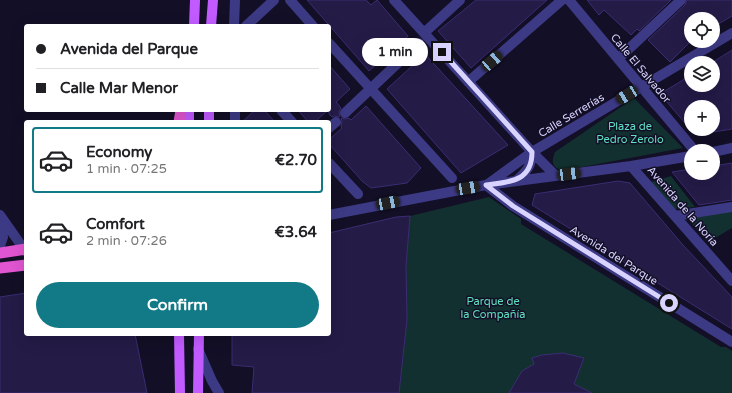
<!DOCTYPE html>
<html lang="en">
<head>
<meta charset="utf-8">
<style>
  :root { --surface:#fff; --page:#f6f6f6; --text:#202124; --muted:#757577; --line:#e0e0e0; --accent:#127987 }
  body { margin:0; font-family:"Varela Round",sans-serif; background:var(--page); color:var(--text); height:100vh; display:flex; flex-direction:column; font-size:15px; white-space:nowrap }
  * { box-sizing:border-box; margin:0 }
  p { font-size:13px; color:var(--muted) }
  .icon { flex:none; width:22px; height:22px; fill:none; stroke:currentColor; stroke-width:2; stroke-linecap:round; stroke-linejoin:round }
  .map { position:relative; flex:1; overflow:hidden }
  .drawer { position:absolute; left:24px; top:120px; width:307px; height:216px; display:flex; flex-direction:column; background:var(--surface); border-radius:4px; box-shadow:0 4px 16px #0002 }
  .drawer>* { flex:none }
  .banner { position:absolute; left:24px; top:24px; width:307px; height:88px; border-radius:4px; box-shadow:0 4px 16px #0002; display:grid; align-content:center; height:88px; padding:0 12px; background:var(--surface) }
  .buttons { position:absolute; left:684px; top:12px; display:grid; gap:8px }
  .buttons a { display:grid; place-items:center; width:36px; height:36px; border-radius:50%; background:var(--surface); box-shadow:0 4px 16px #0002; font-size:20px }
  .end { position:absolute; width:18px; height:18px; margin:-9px; border:5px solid #d9d4ff; background:#111; box-shadow:0 0 0 2px #111 }
  .from { border-radius:50% }
  .bubble { position:absolute; height:28px; border-radius:14px; background:var(--surface); box-shadow:0 4px 16px #0002; font-size:13px; font-weight:800; line-height:28px; text-align:center }
  .car { position:absolute; width:12px; height:24px; margin:-12px -6px; border-radius:5px; box-shadow:0 0 3px 1px #0007; background:linear-gradient(#222 24%,#8ab4d8 0 40%,#222 0 76%,#8ab4d8 0 86%,#222 0) }
  .banner b { display:flex; align-items:center; gap:14px; height:38px; font-size:15px }
  .banner b+b { border-top:1px solid var(--line) }
  .banner i { width:10px; height:10px; background:var(--text) }
  ul { padding:7px 0 0; list-style:none }
  li { display:flex; align-items:center; gap:12px; height:66px; margin:0 8px 6px; padding:0 4px; border:2px solid transparent; border-radius:4px }
  li div { flex:1 }
  li b { display:block; font-size:15px }
  li em { font-style:normal; font-weight:800 }
  li.selected { border-color:var(--accent) }
  li>.icon { width:36px; height:36px; stroke-width:1.5 }
  .cta { display:flex; gap:8px; margin-top:auto; padding:8px 12px }
  .cta a { flex:1; height:46px; border-radius:24px; background:var(--accent); color:#fff; font-size:16px; font-weight:800; line-height:46px; text-align:center }
  .map>svg:first-child { display:block }
  .green { fill:#12302f }
  .building { fill:#241b47; stroke:#3b2d73 }
  .lines { fill:none; stroke-linecap:round; stroke-linejoin:round }
  .pedestrian { stroke:#3d3a85; stroke-width:10 }
  .minor { stroke:#3d3a85; stroke-width:10 }
  .primary { stroke:#c25bff; stroke-width:10 }
  .trunk { stroke:#e055d1; stroke-width:11 }
  .route { stroke:#d9d4ff; stroke-width:5 }
  .labels { text-anchor:middle; stroke-width:3; stroke-linejoin:round; paint-order:stroke }
  .street-label { font-size:11px; fill:#d9d4ff; stroke:#130f26 }
  .park-label { font-size:11px; fill:#5fe0c0; stroke:#130f26 }
</style>
</head>
<body>
<div class="map">
<svg width="732" height="393" viewBox="0 0 732 393">
  <rect width="100%" height="100%" fill="#130f26"/>
  <path class="green" d="M634 98 683 148 561 171C552 166 551 162 555 152Z
    M671 176 695 207 673 209 651 182Z
    M489 197 521 219V224L721 347H726L732 351V393H399L407 319 406 266 410 216Z
    M732 211V228L708 242 688 219Z"/>
  <path class="building" d="M307 0H366L371 5 377 0 408 36 369 71Z
    M476 0H547L471 68 438 31Z
    M587 0H671L639 31 637 29 631 35 604 10 599 15Z
    M687 0H732V16L715 26 713 19H708L706 17 704 19H691V41L670 62 648 40 685 5Z
    M732 50V129L713 132V107H691V130L660 94 691 75V85H713V62Z
    M425 54 508 145 461 173 387 89Z
    M329 65 350 89 336 102 341 108 339 112 340 117 335 116 332 117 329 114Z
    M366 106 421 168 407 183 371 188 362 181 329 144V140L342 128 341 127 342 121 341 118 346 119 349 118 351 120Z
    M255 110H264L275 122H242Z
    M298 110H328L315 122H308Z
    M732 163V200L699 205 672 172 691 169V173H713V166Z
    M618 181 630 183 683 245 732 297V329L532 205 535 194Z
    M410 216 406 266 407 319 399 393H252L254 367 232 365V334H329V233L396 217Z
    M26 293V334H135L147 393H0V297Z
    M563 353 584 358 574 384 592 393H509L522 371 534 364 532 358 542 355Z"/>
  <g class="lines">
    <path class="pedestrian" d="M290 0 313 26
      M246 26 274 0
      M329 43 452 178
      M281 110 292 122
      M345 113 419 43
      M329 128 336 122
      M329 163 358 194"/>
    <path class="minor" d="M394 0 532 152 556 176
      M569 0 695 151
      M234 26 235 0
      M424 33 460 0
      M618 59 681 0
      M468 82 562 0
      M235 122V110
      M713 152 732 148
      M631 166 732 281
      M516 181C526 172 532 166 532 152
      M488 184 532 152 732 33
      M486 185 513 206 732 342
      M0 215 26 252
      M329 215 486 185 631 166 691 156
      M675 216 732 207
      M0 246 3 237 0 218
      M198 349 212 381 219 393"/>
    <path class="primary" d="M194 26 195 0
      M211 26 213 0
      M189 122V110
      M209 122V110
      M179 334 180 393
      M198 393 199 334"/>
    <path class="trunk" d="M179 122 181 110
      M0 253 26 249
      M0 268 26 265"/>
  </g>
  <g class="lines">
    <path class="route" d="M442 52 532 152C532 182 509 182 486 185L513 206 669 303"/>
  </g>
  <g class="labels">
    <g class="street-label">
      <text transform="translate(641 68) rotate(50)" y="4">Calle El Salvador</text>
      <text transform="translate(571 115) rotate(-31)" y="4">Calle Serrerías</text>
      <text transform="translate(683 206) rotate(49)" y="4">Avenida de la Noria</text>
      <text transform="translate(614 255) rotate(32)" y="4">Avenida del Parque</text>
    </g>
    <g class="park-label">
      <text x="630" y="130">Plaza de<tspan x="630" dy="13">Pedro Zerolo</tspan></text>
      <text x="493" y="305">Parque de<tspan x="493" dy="13">la Compañía</tspan></text>
    </g>
  </g>
</svg>
<div class="buttons">
<a><svg class="icon" aria-label="locate" viewBox="0 0 24 24"><circle cx="12" cy="12" r="6"/><path d="M12 2v4M12 18v4M2 12h4M18 12h4"/></svg></a>
<a><svg class="icon" aria-label="layers" viewBox="0 0 24 24"><path d="M12 4l9 5-9 5-9-5zM3 14l9 5 9-5"/></svg></a>
<a>+</a>
<a>−</a>
</div>
<i class="end from" style="left:669px;top:303px"></i>
<i class="end" style="left:442px;top:52px"></i>
<div class="bubble" style="left:362px;top:38px;width:66px">1 min</div>
<i class="car" style="left:492px;top:61px;rotate:49deg"></i>
<i class="car" style="left:627px;top:95px;rotate:239deg"></i>
<i class="car" style="left:569px;top:174px;rotate:83deg"></i>
<i class="car" style="left:468px;top:188px;rotate:80deg"></i>
<i class="car" style="left:388px;top:203px;rotate:79deg"></i>
<div class="banner">
<b><i class="from"></i>Avenida del Parque</b>
<b><i></i>Calle Mar Menor</b>
</div>
<section class="drawer">
<ul>
<li class="selected"><svg class="icon" aria-label="car" viewBox="0 0 24 24"><path d="M5 17H2v-5l4-1 3-4h7l3 4 3 1v5h-3M9 17h6M6 11h13"/><circle cx="7" cy="17" r="2"/><circle cx="17" cy="17" r="2"/></svg><div><b>Economy</b><p>1 min · 07:25</p></div><em>€2.70</em></li>
<li><svg class="icon" aria-label="car" viewBox="0 0 24 24"><path d="M5 17H2v-5l4-1 3-4h7l3 4 3 1v5h-3M9 17h6M6 11h13"/><circle cx="7" cy="17" r="2"/><circle cx="17" cy="17" r="2"/></svg><div><b>Comfort</b><p>2 min · 07:26</p></div><em>€3.64</em></li>
</ul>
<div class="cta"><a>Confirm</a></div>
</section>
</div>
</body>
</html>
